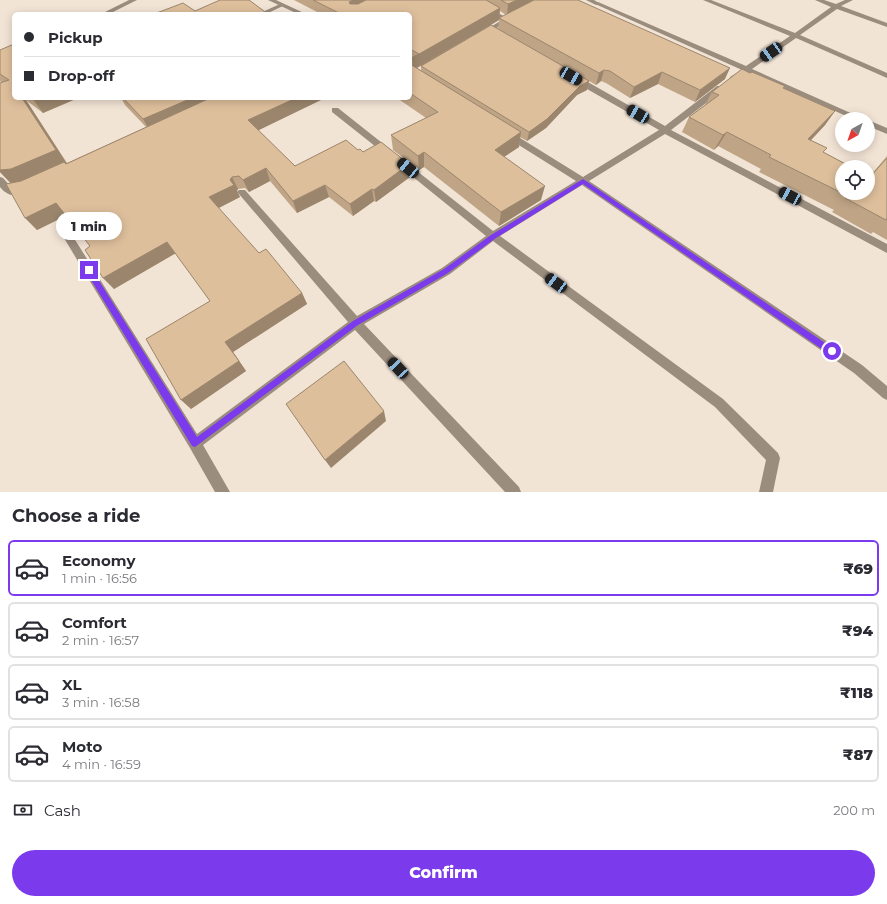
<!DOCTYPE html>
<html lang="en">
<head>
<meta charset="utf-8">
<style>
  :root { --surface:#fff; --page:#f7f7f7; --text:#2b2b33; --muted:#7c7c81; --line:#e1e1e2; --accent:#7c3aed }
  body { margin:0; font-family:Montserrat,sans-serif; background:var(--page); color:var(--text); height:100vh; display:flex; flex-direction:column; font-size:15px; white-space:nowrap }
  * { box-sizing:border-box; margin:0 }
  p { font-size:13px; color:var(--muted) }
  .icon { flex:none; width:22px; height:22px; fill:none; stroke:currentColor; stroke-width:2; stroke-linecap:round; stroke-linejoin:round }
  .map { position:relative; height:492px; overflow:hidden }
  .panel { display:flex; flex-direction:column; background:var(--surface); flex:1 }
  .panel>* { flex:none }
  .top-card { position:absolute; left:12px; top:12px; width:400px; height:88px; border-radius:6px; box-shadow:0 2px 10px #0003; display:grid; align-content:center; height:88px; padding:0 12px; background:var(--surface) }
  .needle { width:26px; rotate:220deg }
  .controls { position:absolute; left:835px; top:112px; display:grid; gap:8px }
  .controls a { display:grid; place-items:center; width:40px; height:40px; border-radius:50%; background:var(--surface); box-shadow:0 2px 10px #0003; font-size:20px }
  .end { position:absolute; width:18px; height:18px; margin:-9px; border:5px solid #7c3aed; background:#fff; box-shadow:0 0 0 2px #fff }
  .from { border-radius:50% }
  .bubble { position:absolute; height:28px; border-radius:14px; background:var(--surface); box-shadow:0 2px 10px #0003; font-size:13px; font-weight:800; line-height:28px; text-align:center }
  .car { position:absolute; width:12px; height:24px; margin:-12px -6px; border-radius:5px; box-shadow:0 0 3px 1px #0007; background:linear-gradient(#222 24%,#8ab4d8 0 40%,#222 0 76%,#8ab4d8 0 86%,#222 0) }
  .top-card b { display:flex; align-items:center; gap:14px; height:38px; font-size:15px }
  .top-card b+b { border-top:1px solid var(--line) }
  .top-card i { width:10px; height:10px; background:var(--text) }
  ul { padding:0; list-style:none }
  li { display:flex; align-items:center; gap:12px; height:56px; margin:0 8px 6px; padding:0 4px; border:2px solid var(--line); border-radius:6px }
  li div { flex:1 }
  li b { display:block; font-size:15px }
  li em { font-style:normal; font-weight:800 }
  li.on { border-color:var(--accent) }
  li>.icon { width:36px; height:36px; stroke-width:1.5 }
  h2 { padding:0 12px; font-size:18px; line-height:48px }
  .pay { display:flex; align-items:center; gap:10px; height:44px; padding:0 12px; font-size:15px }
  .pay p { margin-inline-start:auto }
  .primary-button { display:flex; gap:8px; margin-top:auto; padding:8px 12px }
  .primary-button a { flex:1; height:46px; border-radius:24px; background:var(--accent); color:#fff; font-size:16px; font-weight:800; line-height:46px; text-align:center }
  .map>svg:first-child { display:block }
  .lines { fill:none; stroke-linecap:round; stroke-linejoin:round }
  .lane { fill:#9a8d7e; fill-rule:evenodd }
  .street { fill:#9a8d7e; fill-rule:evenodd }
  .wall { fill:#bfa486; fill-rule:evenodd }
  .shaded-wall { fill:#9b866d }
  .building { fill:#debf9c; stroke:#9b866d }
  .route { fill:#7c3aed }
</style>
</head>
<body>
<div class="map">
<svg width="887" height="492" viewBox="0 0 887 492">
  <rect width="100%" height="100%" fill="#f2e4d5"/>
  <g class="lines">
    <path class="lane" d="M586 0H594L599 3 596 5Z
      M280 4 285 5 266 14H258Z"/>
    <path class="street" d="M129 0H137L109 14H101Z
      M268 0H276L306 14H298Z
      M470 0H477L510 20 495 29 499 33 494 34 487 29 502 20Z
      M703 0H711L795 33 831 7 815 0H824L836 4 845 0H853L841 6 887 23V27L837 9 800 35 887 73V78L796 38 752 69 864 119H853L747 72 736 81H730V77L742 70 593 3 598 2 746 66 790 36Z
      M573 77H579L665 126 717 86H723V90L671 130 887 244V253L665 134 589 181 862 365 887 386V400L883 398 854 373 582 185 500 236 723 399 778 453 780 458 773 492H759L766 460 715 407 493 241 450 274 364 324 519 487 521 492H505L355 330 203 445 230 492H215L190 448 61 233 59 230 61 227H67L197 434 348 322 239 194 237 192 239 190H245L357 316 442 268 486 236 397 164 396 162 397 160H403L493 231 576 181 506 137 505 135 506 133H512L583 177 659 130 573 81Z
      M332 108H338L391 150 392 152 391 154H385L332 112Z
      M868 120 887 128V134L868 126Z
      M0 177 3 178 13 189 26 190 28 192 26 194C15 197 7 196 0 187Z"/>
  </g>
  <path class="wall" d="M294 0H578L725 79 695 102 658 84 630 98 606 83 601 81 596 85 589 81 587 90 577 95 546 128 527 141 520 137 519 147 504 157 541 200 499 226 424 167 419 170 393 150 391 135 426 118 397 98H410V64L411 65V61H410V14H321ZM500 11 506 15 499 18ZM499 20 498 29 491 25ZM421 66V71L417 68Z
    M0 50 14 98H78L43 113 26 100 67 163 146 127 125 105 121 98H325L258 130 295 166 358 150 409 164 410 177 376 202 374 201 353 216 329 197 297 213 270 181 249 192 245 188 238 189 237 191 240 197 218 208 259 253 302 293 307 304 233 352 246 371 191 409 210 301 176 253 114 289 90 246 66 216 37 230 10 183 0 172V83H2L0 81Z
    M785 86 784 88 835 111 825 125 811 140 823 152 870 176 887 156V240L873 232 871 234 832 212 834 210 759 172 761 169 718 146 714 150 682 132 689 117 705 105 712 92Z"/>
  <path class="shaded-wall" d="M353 0H372L351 14 349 2Z
    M517 0H539L507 15 508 4Z
    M500 8 499 20 413 70 412 58Z
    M730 68 725 79 695 102 700 90Z
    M604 70 601 81 596 85 599 73Z
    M662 72 658 84 630 98 634 87Z
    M589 81 587 90 577 95 546 128 527 141 529 132 580 86Z
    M22 98H25L26 100 69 167 15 187 0 172V170Z
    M32 98H78L43 113Z
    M192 98H226L150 131 143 119Z
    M296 98H325L253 133 248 120Z
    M835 111 825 125 798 154 808 139Z
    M521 132 519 147 493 164 495 150Z
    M727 132 718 146 714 150 723 135Z
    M424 152V167L419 170 418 156Z
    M409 164 410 177 376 202 374 190Z
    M266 168 270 181 249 192 243 180Z
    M232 177 238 189 237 191 240 197 215 210 209 197 230 180Z
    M325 185 329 197 297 213 293 201Z
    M545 186 541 200 499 226 501 212Z
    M372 189 374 201 353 216 350 204Z
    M56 203 67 215 37 230 25 218Z
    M167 242 176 253 114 289 103 278Z
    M302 293 307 304 233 352 246 371 191 409 181 400 225 342Z
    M384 411 386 421 331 468 325 460Z"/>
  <path class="building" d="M220 0H249L268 14H154L183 3 195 11Z
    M313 0H353L349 2 350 4H358L366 0H486L500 8 412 58H411L419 54 410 49V14H341Z
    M501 0H517L508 4Z
    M534 0H578L730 68 700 90 662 72 634 87 610 71 604 70 599 73 499 18Z
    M491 25 589 81 580 86 547 119 529 132 421 66Z
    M14 44V84H13L14 85V98H22L56 150 11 169 0 170V83L9 80 0 74V50Z
    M410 64 521 132 495 150 545 186 501 212 424 152 418 156 391 135 438 112 410 93Z
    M742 69 750 73 752 72 785 86 783 88 835 111 808 139 827 148 823 152 851 167H842V193L769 157 771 155 727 132 723 135 689 117 719 95 712 92Z
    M123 98H192L143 119Z
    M210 98H296L248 120 295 166 346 140 358 150 360 149 363 152 381 142 409 164 374 190 372 189 350 204 325 185 293 201 266 168 243 180 239 176 232 177 230 180 234 185 209 197 259 253 266 249 302 293 225 342 239 361 181 400 146 339 210 301 167 242 103 278 85 250 90 246 56 203 25 218 6 184 21 181 64 162 66 164Z
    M887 158V218L886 220 845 198 847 195 842 193H868V176L870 177Z
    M344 361 384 411 325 460 286 404Z"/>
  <path class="route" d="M583 179 834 349V354H829L583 184 496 238 448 273 358 325 195 447 192 446 85 270 86 268H91L197 437 353 321 444 269 491 235Z"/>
</svg>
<div class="controls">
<a><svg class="needle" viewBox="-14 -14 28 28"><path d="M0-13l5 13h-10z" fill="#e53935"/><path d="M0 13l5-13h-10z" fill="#7c7c81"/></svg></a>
<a><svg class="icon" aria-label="locate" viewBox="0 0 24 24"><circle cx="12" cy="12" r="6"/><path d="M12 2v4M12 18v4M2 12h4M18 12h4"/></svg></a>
</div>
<i class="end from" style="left:832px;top:351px"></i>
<i class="end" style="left:89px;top:270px"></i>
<div class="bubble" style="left:56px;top:212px;width:66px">1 min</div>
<i class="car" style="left:771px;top:52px;rotate:236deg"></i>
<i class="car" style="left:571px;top:76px;rotate:120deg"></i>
<i class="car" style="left:638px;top:114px;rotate:300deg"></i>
<i class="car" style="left:408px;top:168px;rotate:309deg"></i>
<i class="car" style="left:790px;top:196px;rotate:298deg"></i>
<i class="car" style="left:556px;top:283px;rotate:306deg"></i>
<i class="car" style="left:398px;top:368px;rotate:317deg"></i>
<div class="top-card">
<b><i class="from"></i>Pickup</b>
<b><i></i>Drop-off</b>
</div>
</div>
<section class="panel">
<h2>Choose a ride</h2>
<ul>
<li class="on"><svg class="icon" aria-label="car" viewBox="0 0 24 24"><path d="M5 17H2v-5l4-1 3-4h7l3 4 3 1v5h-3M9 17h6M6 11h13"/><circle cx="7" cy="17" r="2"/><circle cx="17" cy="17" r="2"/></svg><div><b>Economy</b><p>1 min · 16:56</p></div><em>₹69</em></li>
<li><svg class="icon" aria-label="car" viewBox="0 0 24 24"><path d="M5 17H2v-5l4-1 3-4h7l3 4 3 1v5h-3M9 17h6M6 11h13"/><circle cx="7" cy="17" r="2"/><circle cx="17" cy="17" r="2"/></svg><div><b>Comfort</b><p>2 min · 16:57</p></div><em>₹94</em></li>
<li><svg class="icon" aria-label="car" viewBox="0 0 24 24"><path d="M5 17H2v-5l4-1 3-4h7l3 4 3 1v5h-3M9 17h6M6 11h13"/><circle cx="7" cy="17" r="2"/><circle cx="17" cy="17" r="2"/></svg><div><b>XL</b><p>3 min · 16:58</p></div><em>₹118</em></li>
<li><svg class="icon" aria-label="car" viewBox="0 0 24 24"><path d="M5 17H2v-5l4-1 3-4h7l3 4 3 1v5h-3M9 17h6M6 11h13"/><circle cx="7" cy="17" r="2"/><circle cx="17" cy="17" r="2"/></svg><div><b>Moto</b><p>4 min · 16:59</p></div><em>₹87</em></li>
</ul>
<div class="pay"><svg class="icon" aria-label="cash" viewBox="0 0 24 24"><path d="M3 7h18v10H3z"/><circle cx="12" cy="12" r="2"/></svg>Cash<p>200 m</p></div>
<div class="primary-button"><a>Confirm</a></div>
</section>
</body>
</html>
